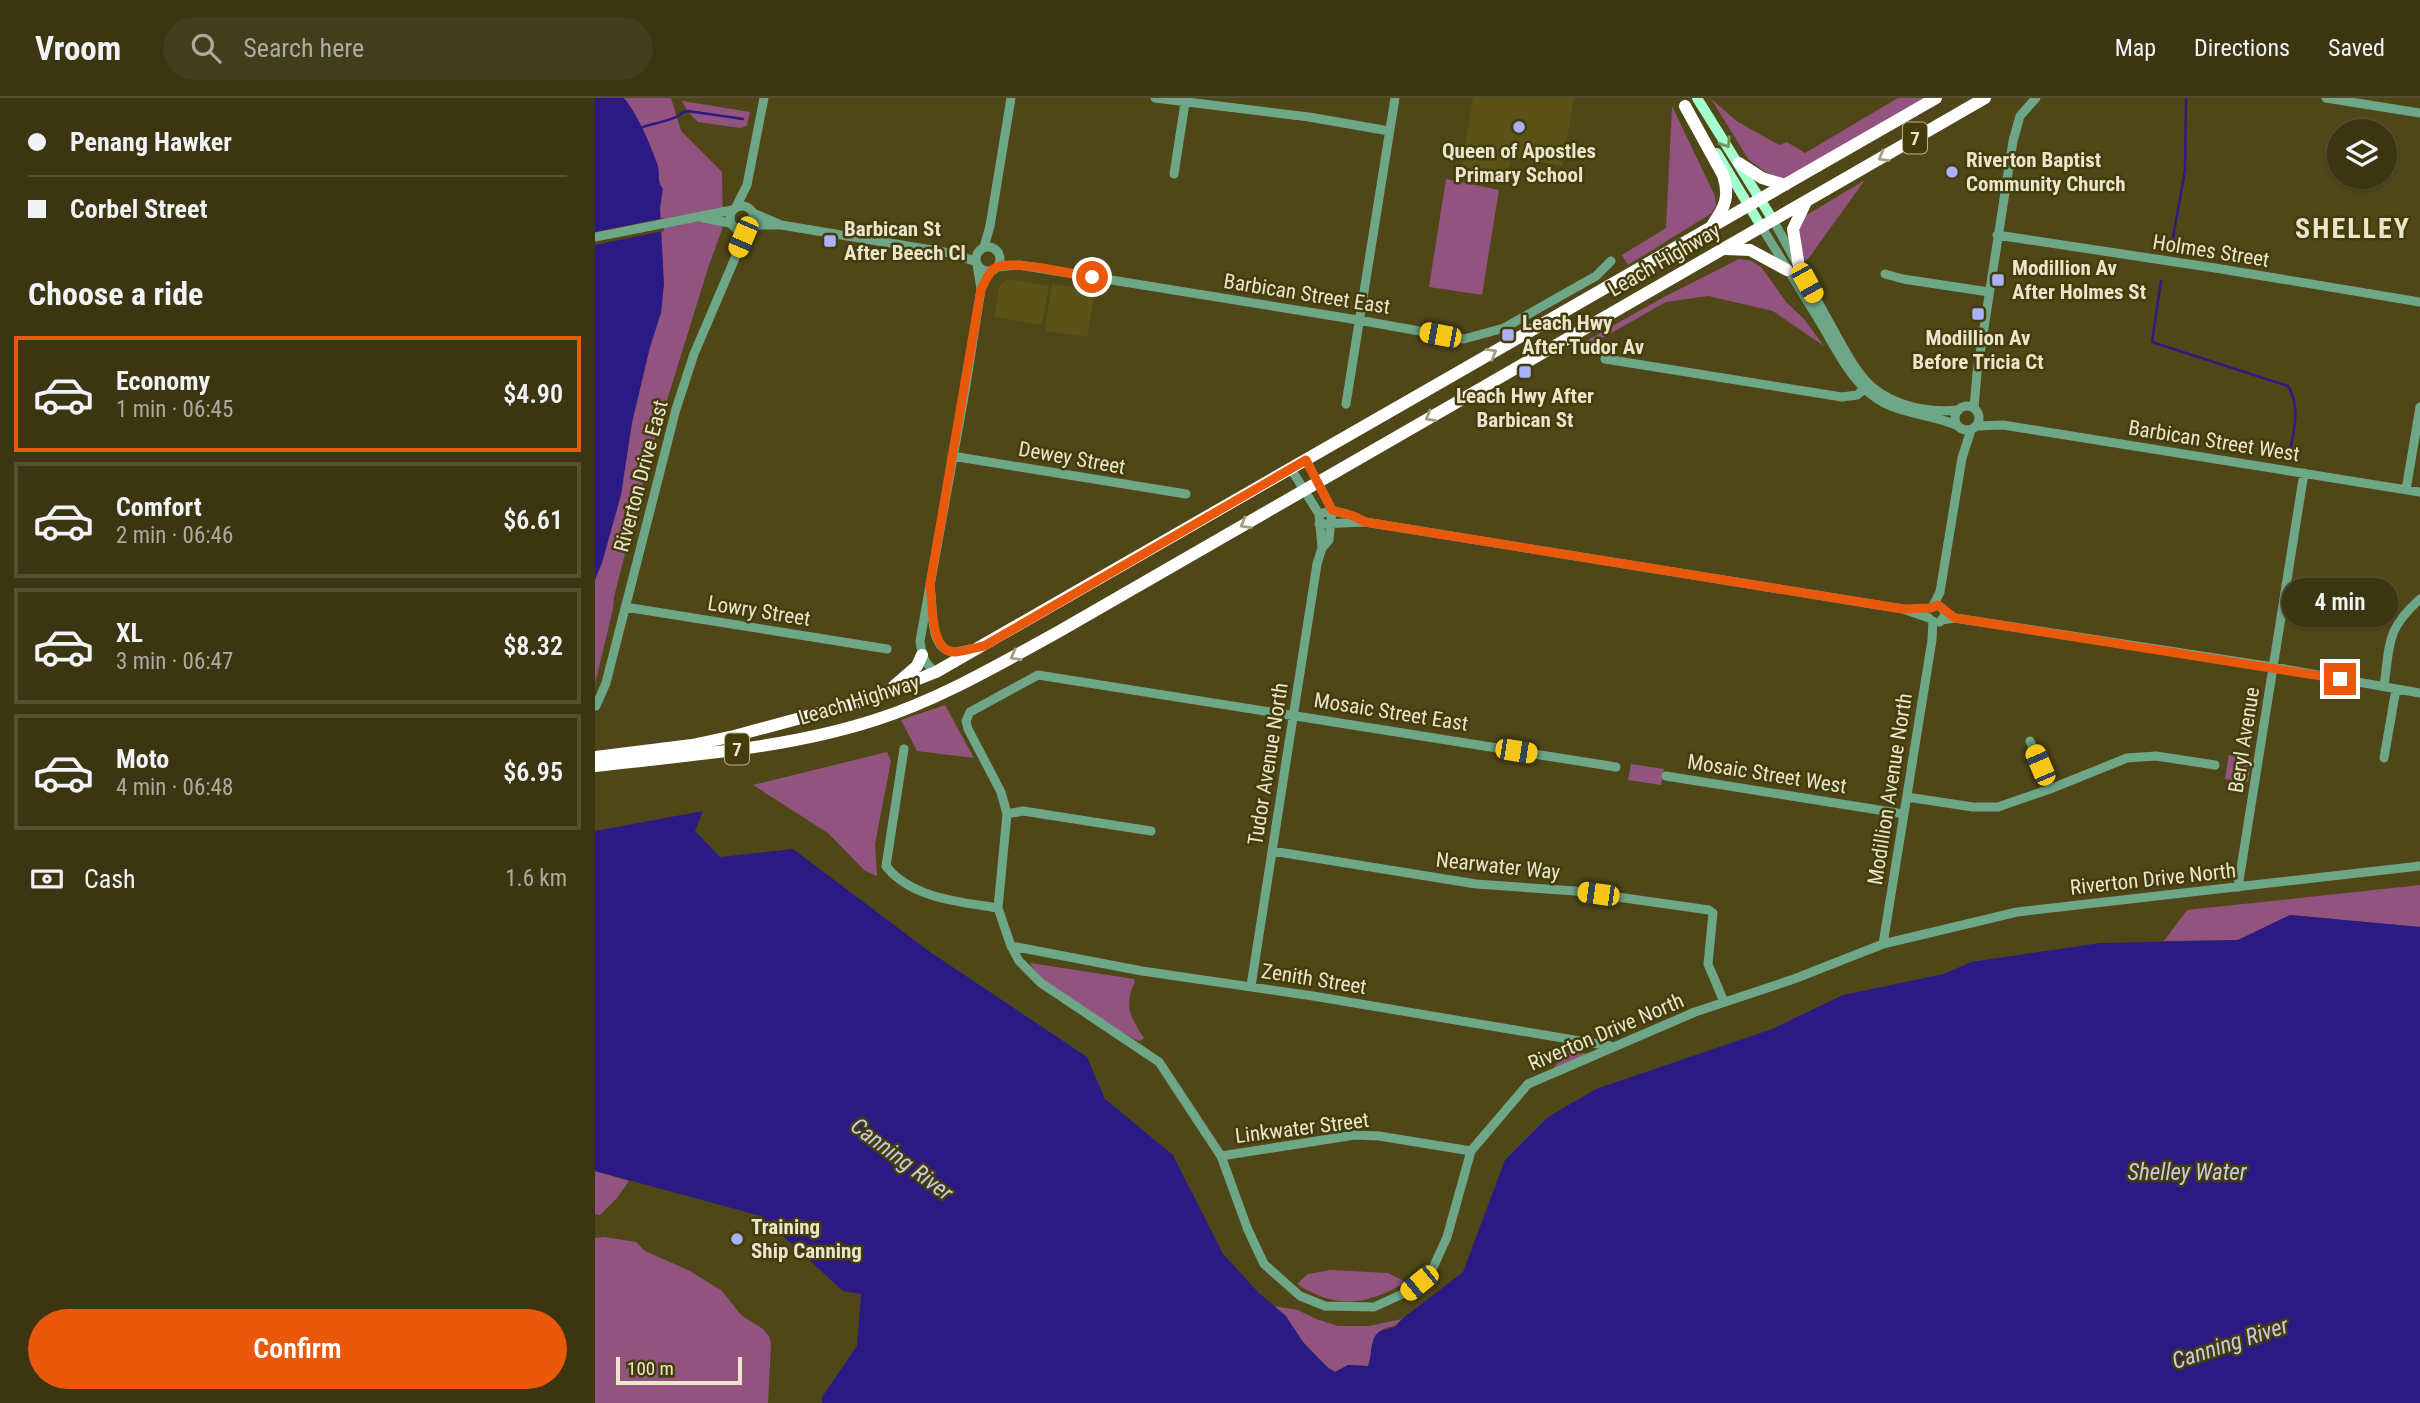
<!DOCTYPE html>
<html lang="en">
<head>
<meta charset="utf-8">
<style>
  :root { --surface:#3b3511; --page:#423d1a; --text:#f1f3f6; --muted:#acab9f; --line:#545031; --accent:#ea580c }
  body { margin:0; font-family:"Roboto Condensed",sans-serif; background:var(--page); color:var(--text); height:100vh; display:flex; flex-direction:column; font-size:26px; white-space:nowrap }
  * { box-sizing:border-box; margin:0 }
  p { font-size:23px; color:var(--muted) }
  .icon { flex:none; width:38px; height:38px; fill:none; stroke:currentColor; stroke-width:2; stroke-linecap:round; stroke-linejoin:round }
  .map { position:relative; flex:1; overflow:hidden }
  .panel { display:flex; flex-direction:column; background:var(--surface); width:595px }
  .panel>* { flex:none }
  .top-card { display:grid; align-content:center; height:154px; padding:0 28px; background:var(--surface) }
  .tools { position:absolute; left:1732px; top:21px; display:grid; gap:14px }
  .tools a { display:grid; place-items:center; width:70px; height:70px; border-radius:50%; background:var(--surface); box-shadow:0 2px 5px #0004,0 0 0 2px var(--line); font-size:35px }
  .scale { position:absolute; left:21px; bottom:18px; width:126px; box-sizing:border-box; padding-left:7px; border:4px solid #eae6cd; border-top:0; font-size:19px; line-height:24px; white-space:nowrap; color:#eae6cd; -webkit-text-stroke:5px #443c0a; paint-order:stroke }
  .end { position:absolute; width:32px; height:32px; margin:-16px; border:9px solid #ea580c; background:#fff; box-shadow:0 0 0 4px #fff }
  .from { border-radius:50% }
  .bubble { position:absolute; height:49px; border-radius:24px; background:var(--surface); box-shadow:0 2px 5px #0004,0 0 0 2px var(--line); font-size:23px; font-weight:600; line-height:49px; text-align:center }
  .car { position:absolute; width:21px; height:42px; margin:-21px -10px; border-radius:9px; box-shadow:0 0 5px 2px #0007; background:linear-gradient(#f5c518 24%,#345 0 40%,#f5c518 0 76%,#345 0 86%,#f5c518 0) }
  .top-card b { display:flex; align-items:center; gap:24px; height:66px; font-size:26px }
  .top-card b+b { border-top:2px solid var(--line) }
  .top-card i { width:18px; height:18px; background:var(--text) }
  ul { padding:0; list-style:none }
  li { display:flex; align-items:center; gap:21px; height:116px; margin:0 14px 10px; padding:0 14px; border:4px solid var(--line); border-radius:0px }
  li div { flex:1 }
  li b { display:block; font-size:26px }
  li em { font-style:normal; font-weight:600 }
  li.on { border-color:var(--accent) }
  li>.icon { width:63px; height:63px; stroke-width:1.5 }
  h2 { padding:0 28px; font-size:32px; line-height:84px }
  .pay { display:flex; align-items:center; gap:18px; height:77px; padding:0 28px; font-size:26px }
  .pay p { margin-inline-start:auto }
  .action { display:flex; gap:14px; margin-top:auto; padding:14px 28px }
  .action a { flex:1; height:80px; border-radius:42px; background:var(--accent); color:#fff; font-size:28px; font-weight:600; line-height:80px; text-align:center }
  header { display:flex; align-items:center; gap:42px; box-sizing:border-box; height:98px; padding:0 35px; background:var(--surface); border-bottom:2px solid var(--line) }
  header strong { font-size:33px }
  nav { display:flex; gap:38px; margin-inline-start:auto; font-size:24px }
  .search { width:490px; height:63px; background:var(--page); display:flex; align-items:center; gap:18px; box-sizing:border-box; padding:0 24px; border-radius:38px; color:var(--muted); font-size:26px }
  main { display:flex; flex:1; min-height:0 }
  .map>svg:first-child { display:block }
  .built { fill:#5b5218 }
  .green { fill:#92547e }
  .water { fill:#2c1a84 }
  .pier { fill:#4f4717 }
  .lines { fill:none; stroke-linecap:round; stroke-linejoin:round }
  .stream { stroke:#2c1a84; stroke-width:2.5 }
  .minor { stroke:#6ea688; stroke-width:9 }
  .major { stroke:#a3ffce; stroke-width:10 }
  .highway { stroke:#fff; stroke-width:12 }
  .oneway { stroke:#6f9462 }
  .oneway2 { stroke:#a29e84 }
  .route { stroke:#ea580c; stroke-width:9 }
  .poi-dot { fill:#aab0fb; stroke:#443c0a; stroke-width:2.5 }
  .labels { text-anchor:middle; stroke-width:5; stroke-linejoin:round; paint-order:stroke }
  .shield { fill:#443c0a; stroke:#b8b392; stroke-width:2 }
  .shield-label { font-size:19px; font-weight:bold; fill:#eae6cd }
  .poi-label { font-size:21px; font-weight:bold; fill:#eae6cd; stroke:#443c0a; text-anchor:start }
  .street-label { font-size:21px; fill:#eae6cd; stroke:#443c0a }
  .water-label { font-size:23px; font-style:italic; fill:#c7cbe6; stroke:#443c0a }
  .district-label { font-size:28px; font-weight:bold; letter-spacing:2px; fill:#eae6cd; stroke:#443c0a }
</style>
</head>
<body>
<header>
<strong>Vroom</strong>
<div class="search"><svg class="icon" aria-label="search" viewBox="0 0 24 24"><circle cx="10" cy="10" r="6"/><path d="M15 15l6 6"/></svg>Search here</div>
<nav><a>Map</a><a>Directions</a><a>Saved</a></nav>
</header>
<main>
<section class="panel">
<div class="top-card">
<b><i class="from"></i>Penang Hawker</b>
<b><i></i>Corbel Street</b>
</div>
<h2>Choose a ride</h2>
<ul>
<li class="on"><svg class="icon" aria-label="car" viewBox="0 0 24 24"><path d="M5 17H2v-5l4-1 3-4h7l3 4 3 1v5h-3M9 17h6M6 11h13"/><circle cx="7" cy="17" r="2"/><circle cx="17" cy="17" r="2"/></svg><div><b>Economy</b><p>1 min · 06:45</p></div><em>$4.90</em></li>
<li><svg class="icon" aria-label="car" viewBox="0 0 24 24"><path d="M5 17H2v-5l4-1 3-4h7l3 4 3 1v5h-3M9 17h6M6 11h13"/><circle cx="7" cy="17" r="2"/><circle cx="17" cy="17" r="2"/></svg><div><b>Comfort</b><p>2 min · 06:46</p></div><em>$6.61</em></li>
<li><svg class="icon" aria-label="car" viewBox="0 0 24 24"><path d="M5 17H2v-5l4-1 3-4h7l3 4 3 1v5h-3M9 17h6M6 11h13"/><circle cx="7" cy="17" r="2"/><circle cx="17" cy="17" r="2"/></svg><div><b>XL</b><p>3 min · 06:47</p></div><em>$8.32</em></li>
<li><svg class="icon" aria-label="car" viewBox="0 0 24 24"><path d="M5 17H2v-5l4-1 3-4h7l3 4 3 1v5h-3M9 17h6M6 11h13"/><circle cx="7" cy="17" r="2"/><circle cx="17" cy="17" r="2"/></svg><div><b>Moto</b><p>4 min · 06:48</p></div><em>$6.95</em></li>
</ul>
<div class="pay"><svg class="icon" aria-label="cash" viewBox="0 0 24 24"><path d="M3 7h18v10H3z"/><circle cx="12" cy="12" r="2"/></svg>Cash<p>1.6 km</p></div>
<div class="action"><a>Confirm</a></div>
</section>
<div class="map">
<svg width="1825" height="1305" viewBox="0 0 1825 1305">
  <rect width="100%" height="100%" fill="#4f4717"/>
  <path class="built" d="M878 0H979L967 68 916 59 912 79 866 71Z
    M413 181 454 188 447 227 399 219 405 187Z
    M457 186 500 192 492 239 452 233 450 230Z"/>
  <path class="green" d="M0 0H76L86 33 127 74 128 129 114 167 55 357 19 499 18 511 0 586Z
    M1303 0H1331L1189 82 1169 73 1154 62 1116 1 1143 24 1184 47 1192 44 1210 55Z
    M87 3 155 14 152 27 146 30 103 24 94 15 104 14 147 22 148 20 92 12Z
    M1077 8 1120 98 1121 107 1117 115 1033 167 1027 157 1071 130Z
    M851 81 904 92 887 197 834 189Z
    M1270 82 1213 161 1208 163C1203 146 1201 134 1210 118Z
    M1144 161 1157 163 1166 169 1192 205 1209 221 1229 248 1178 213 1113 198 1071 204 995 247 980 249 1069 199Z
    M350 607 379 660 322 653 306 622Z
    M292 654 296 663 280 746 282 778 270 773 233 735 158 687Z
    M1634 657 1656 661 1653 684 1630 681Z
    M1036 666 1069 671 1066 687 1033 682Z
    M1825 787V829L1695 817 1643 842 1569 843 1592 812Z
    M435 865 539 881 540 884C528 906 536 921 549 940L545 943 537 940C515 926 443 885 435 865Z
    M966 953 1003 957 955 975 963 964Z
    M0 1073 34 1083 22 1100 5 1117 0 1116Z
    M9 1139 41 1144 50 1153 95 1173 127 1193 146 1217 168 1231 174 1238 176 1246 173 1305H0V1140Z
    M735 1172 793 1175 811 1184C773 1207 741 1212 702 1186L713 1176Z
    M678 1208 703 1212 721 1221 743 1228H774L807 1221C796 1233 797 1226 787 1232 774 1240 778 1256 773 1268L753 1267 740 1274C717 1260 697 1229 678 1208Z"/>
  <path class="water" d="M0 0H29C42 15 55 46 62 65 66 75 61 83 68 91L65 110 69 186 66 215 55 249 37 325 26 397 7 465 0 482Z
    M108 713 100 733 125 759 198 751 335 854 492 959 510 1001 578 1057 628 1156 664 1195 691 1218 708 1244 733 1270 740 1274 753 1267 773 1268C777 1259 775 1249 779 1240 784 1230 791 1233 799 1229 800 1229 807 1221 807 1221L868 1174 910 1062 953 1019 1001 991 1177 931 1248 897 1349 876 1376 864 1505 845 1643 842 1695 817 1825 829V1305H227V1299L262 1248 266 1196 248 1193 166 1118 0 1073V733Z"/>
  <path class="pier" d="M69 120V133L0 147V134Z"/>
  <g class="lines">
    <path class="stream" d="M45 30C57 25 80 23 88 14L93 13 148 21
      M1578 140 1590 72 1591 0
      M1566 183 1557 244 1693 288C1706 310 1699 330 1695 354"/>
    <path class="minor" d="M560 0 714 19 794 33
      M1731 0 1825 15
      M579 76 590 5
      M135 120a12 12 0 1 1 24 0a12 12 0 1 1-24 0Z
      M141 109 152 87 169 0
      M158 115 186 127
      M108 120 135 125
      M1178 122C1200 161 1221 201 1243 240 1252 256 1263 277 1277 289 1301 309 1334 315 1364 312
      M157 127H186L361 156 381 164
      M1166 128C1186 160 1205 192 1225 224 1243 254 1259 290 1291 306 1314 317 1340 317 1363 328
      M1402 137 1620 170 1825 204
      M0 139 137 112
      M381 161a12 12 0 1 1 24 0a12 12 0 1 1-24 0Z
      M389 149 395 128 416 0
      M402 169 424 167 763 222 869 241 909 230 1001 178 1016 163
      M1290 176 1308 181 1394 194
      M1010 261 1247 299 1262 297 1273 288
      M751 306 800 0
      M1360 320a12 12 0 1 1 24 0a12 12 0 1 1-24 0Z
      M1379 310 1382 275 1418 43 1425 18 1441 0
      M1382 328 1408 327 1825 394
      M357 358 591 396
      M696 371 724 416 727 450
      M1811 392 1825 309
      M724 416C740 411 753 415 768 423
      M724 426 770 424 1308 511 1334 520
      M336 496C338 512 334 551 358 554 363 554 370 552 375 551
      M1338 508 1345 494 1367 360 1376 332
      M30 509 292 551
      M1335 510 1343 507 1349 512 1350 517 1345 524
      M1347 522 1360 520 1678 569 1825 595
      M341 574C329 566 327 557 325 543L370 293 386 191 382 166
      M1789 588C1795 546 1791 531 1825 501
      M1 608 11 585 81 311 99 256 152 132
      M1435 643 1455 691
      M309 651 291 768C315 800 366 804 403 810
      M1789 660 1801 591
      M1021 669 443 577 375 614 371 623 373 631 406 694 412 716 403 810 416 848 424 863 446 885 564 964 626 1058 653 1132 669 1166 705 1198 730 1208 779 1209 812 1194 836 1174 852 1139 876 1053 933 986 1100 914 1199 881 1288 846 1422 814 1825 768
      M1071 678 1309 716
      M1312 699 1378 709H1403L1455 691 1532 660 1561 658 1620 667
      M412 716 428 713 556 733
      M677 753 881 786 980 793 1114 812 1118 815 1113 866 1129 904
      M1643 789 1709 375
      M1288 846 1337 542 1338 523
      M416 848 547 873 718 898 1015 948
      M656 888 722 466 727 450 734 442 737 412 711 362
      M626 1058 760 1037 784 1038 876 1053"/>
    <path class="major" d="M1102 0 1178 122
      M1122 55 1166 128"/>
    <path class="highway" d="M1090 8 1128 77C1135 98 1130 109 1118 126
      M1144 65 1167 80 1190 87
      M1131 151 1155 152 1192 172
      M1204 169 1198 131 1211 104
      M299 588 322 568 327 557
      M0 659 97 647 139 638 265 604 341 574 1341 0
      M0 668C93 657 190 651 280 622 345 601 403 567 463 534L1390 0"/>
  </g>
  <defs><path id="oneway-chevron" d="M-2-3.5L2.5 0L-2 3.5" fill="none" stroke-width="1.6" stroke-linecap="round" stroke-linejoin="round" transform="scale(1.75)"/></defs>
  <use class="oneway" href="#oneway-chevron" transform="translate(1131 45) rotate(57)"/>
  <g class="oneway2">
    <use href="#oneway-chevron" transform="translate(1288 59) rotate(150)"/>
    <use href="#oneway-chevron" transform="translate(897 255) rotate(-30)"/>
    <use href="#oneway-chevron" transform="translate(835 319) rotate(150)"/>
    <use href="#oneway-chevron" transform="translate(650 426) rotate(150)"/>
    <use href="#oneway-chevron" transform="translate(420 558) rotate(151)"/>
  </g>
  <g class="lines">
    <path class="route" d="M497 179C477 176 420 162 402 169 395 171 390 184 386 191L335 487C338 505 334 555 361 554 370 553 380 550 389 548L711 362 737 412 758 418 770 424 1308 511 1335 510 1343 507 1360 520 1745 581"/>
  </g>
  <g class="poi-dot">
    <circle cx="924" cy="29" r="7"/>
    <circle cx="1357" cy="74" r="7"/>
    <rect x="228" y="136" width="14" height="14" rx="3.5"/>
    <rect x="1396" y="175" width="14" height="14" rx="3.5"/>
    <rect x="1376" y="209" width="14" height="14" rx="3.5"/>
    <rect x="906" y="230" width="14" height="14" rx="3.5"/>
    <rect x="923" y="267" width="14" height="14" rx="3.5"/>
    <circle cx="142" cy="1141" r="7"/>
  </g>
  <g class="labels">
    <g class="shield">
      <rect x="1308" y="24.5" width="24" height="31" rx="5"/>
      <rect x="130" y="635.5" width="24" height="31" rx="5"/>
    </g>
    <g class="shield-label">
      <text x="1320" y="47">7</text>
      <text x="142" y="658">7</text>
    </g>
    <g class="poi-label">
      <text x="924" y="60" text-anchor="middle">Queen of Apostles<tspan x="924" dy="24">Primary School</tspan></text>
      <text x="1371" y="69">Riverton Baptist<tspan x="1371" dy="24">Community Church</tspan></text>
      <text x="249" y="138">Barbican St<tspan x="249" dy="24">After Beech Cl</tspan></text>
      <text x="1417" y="177">Modillion Av<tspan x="1417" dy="24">After Holmes St</tspan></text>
      <text x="927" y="232">Leach Hwy<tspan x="927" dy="24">After Tudor Av</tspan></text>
      <text x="1383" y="247" text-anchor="middle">Modillion Av<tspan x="1383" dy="24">Before Tricia Ct</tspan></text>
      <text x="930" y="305" text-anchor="middle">Leach Hwy After<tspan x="930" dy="24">Barbican St</tspan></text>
      <text x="156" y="1136">Training<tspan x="156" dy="24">Ship Canning</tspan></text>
    </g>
    <g class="street-label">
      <text transform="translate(1616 153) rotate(9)" y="7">Holmes Street</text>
      <text transform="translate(1069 162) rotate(-30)" y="7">Leach Highway</text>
      <text transform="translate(712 196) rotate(9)" y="7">Barbican Street East</text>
      <text transform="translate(1619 343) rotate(9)" y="7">Barbican Street West</text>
      <text transform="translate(477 360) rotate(10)" y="7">Dewey Street</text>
      <text transform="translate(46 378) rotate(-75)" y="7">Riverton Drive East</text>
      <text transform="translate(164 513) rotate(9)" y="7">Lowry Street</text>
      <text transform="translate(264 602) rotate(-17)" y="7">Leach Highway</text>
      <text transform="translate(796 614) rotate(9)" y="7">Mosaic Street East</text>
      <text transform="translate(1649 642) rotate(-81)" y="7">Beryl Avenue</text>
      <text transform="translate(673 666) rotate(-81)" y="7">Tudor Avenue North</text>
      <text transform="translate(1172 676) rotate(9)" y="7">Mosaic Street West</text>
      <text transform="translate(1295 691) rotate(-81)" y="7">Modillion Avenue North</text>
      <text transform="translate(903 768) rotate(6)" y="7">Nearwater Way</text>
      <text transform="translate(1558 781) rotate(-6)" y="7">Riverton Drive North</text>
      <text transform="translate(719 881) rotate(9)" y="7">Zenith Street</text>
      <text transform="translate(1011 934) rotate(-23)" y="7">Riverton Drive North</text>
      <text transform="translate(707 1030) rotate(-7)" y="7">Linkwater Street</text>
    </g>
    <g class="water-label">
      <text transform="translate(307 1061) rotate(37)" y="8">Canning River</text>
      <text x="1592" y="1082">Shelley Water</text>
      <text transform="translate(1635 1245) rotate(-18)" y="8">Canning River</text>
    </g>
    <g class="district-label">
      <text x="1758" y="140">SHELLEY</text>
    </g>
  </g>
</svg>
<div class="tools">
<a><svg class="icon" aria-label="layers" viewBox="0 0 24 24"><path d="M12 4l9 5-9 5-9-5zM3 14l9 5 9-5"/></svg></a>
</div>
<div class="scale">100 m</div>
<i class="end from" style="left:497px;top:179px"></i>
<i class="end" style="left:1745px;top:581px"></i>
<div class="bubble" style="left:1687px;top:480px;width:116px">4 min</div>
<i class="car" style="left:148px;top:139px;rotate:203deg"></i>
<i class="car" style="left:1212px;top:185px;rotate:151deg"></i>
<i class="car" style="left:845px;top:237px;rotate:281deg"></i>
<i class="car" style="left:921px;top:653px;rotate:99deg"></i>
<i class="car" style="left:1445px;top:667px;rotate:337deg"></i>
<i class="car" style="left:1003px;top:796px;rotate:278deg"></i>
<i class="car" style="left:824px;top:1185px;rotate:231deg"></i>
</div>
</main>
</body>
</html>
